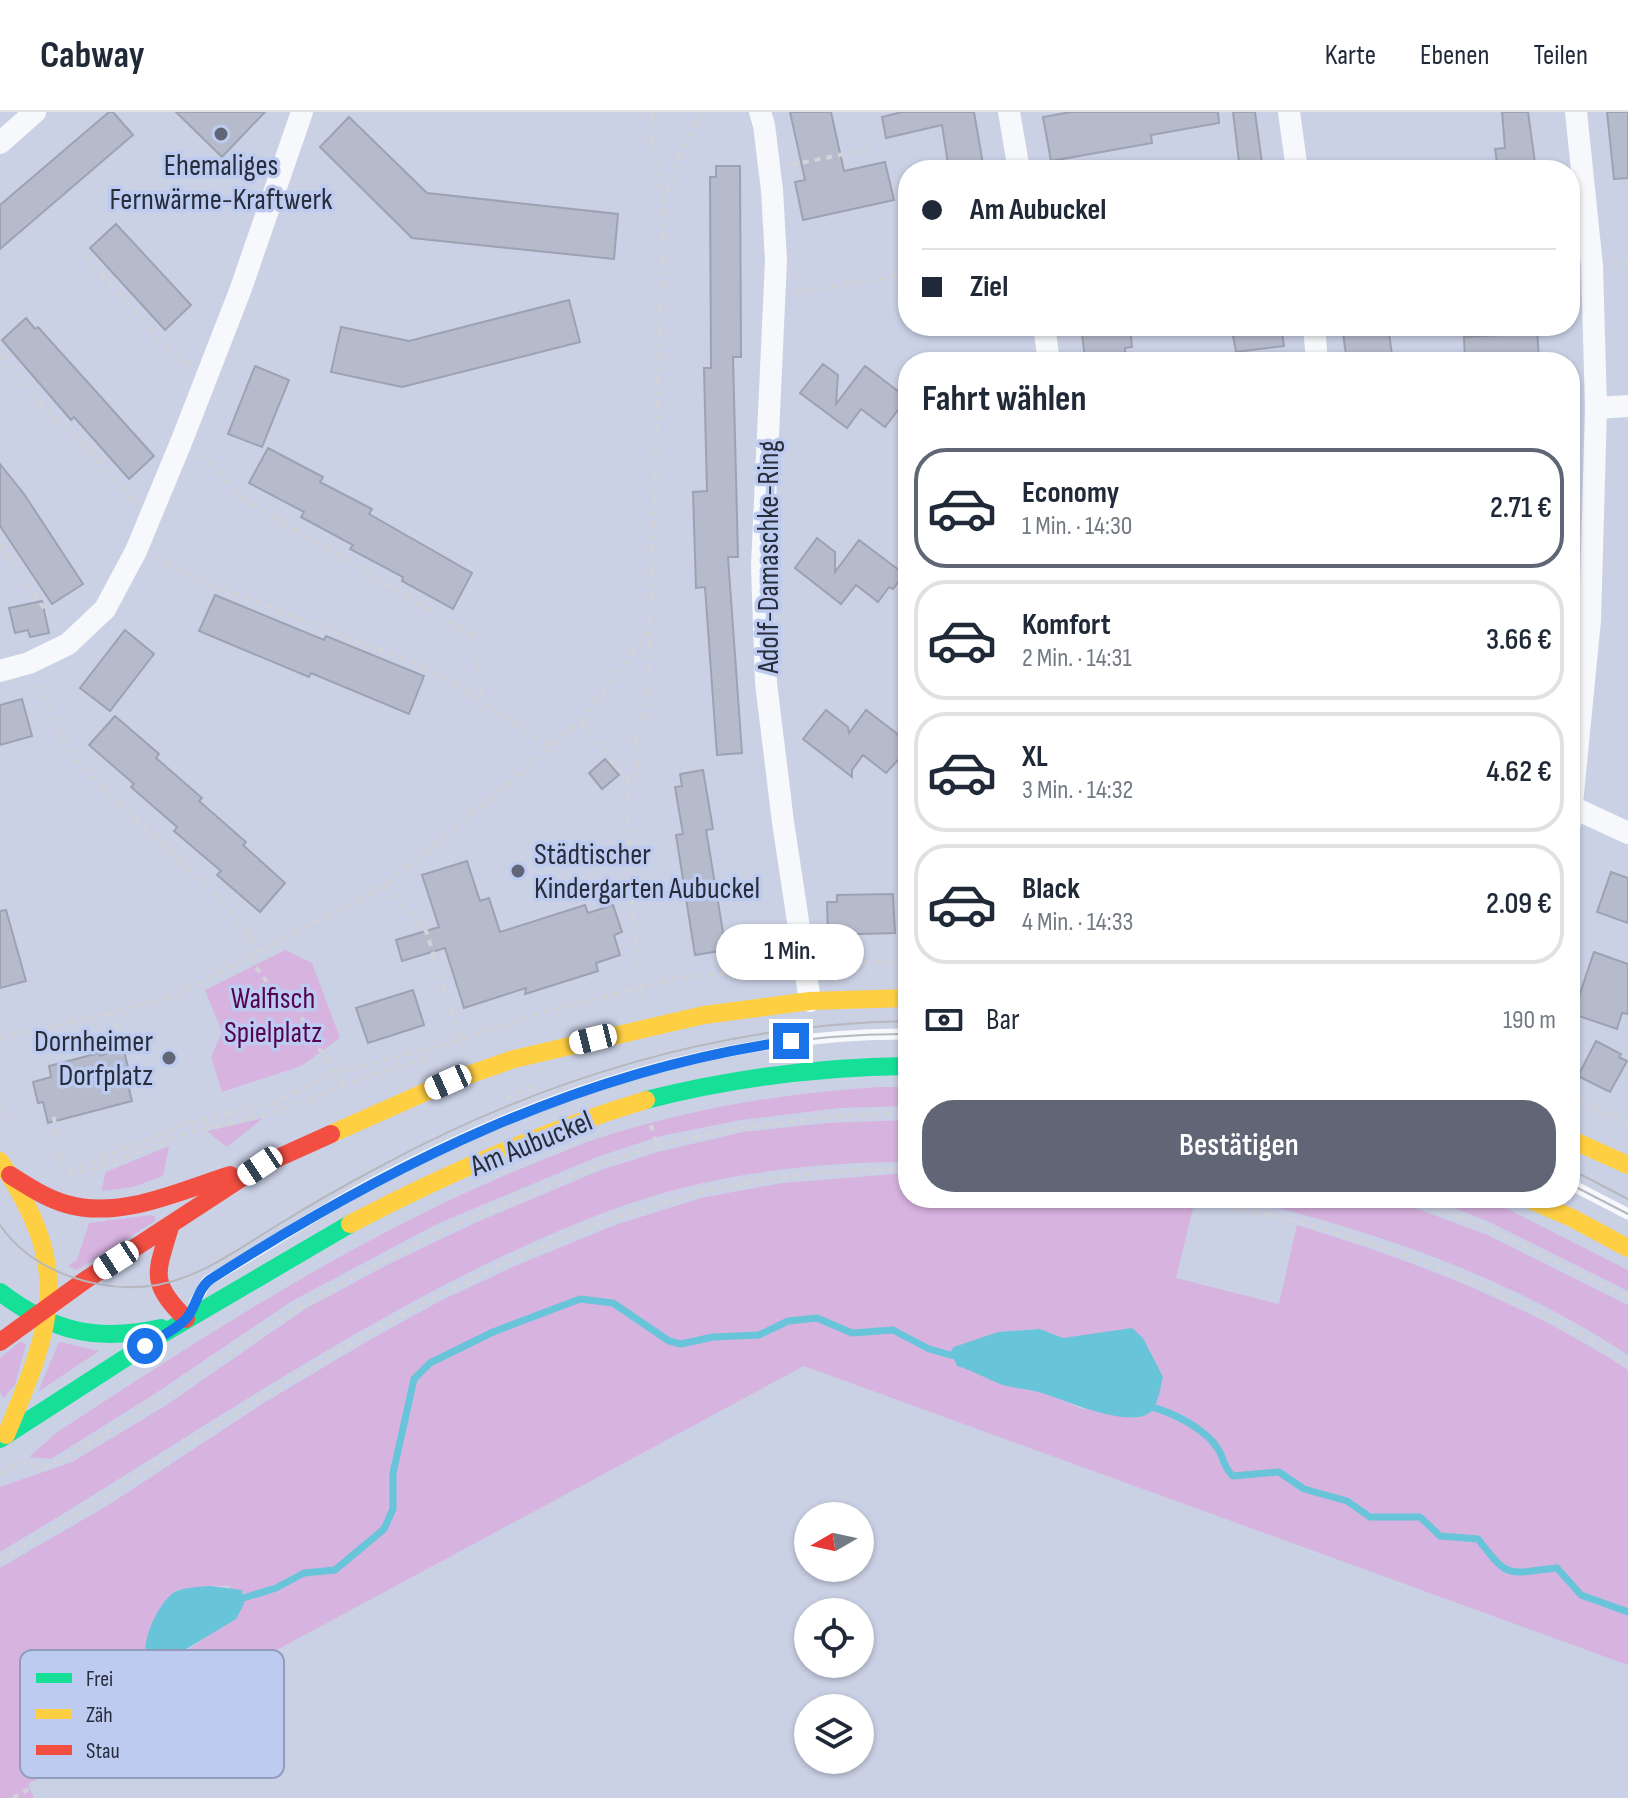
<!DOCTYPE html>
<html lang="de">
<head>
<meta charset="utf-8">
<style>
  :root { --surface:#fff; --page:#f6f6f7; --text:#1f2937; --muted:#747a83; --line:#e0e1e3; --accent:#616677 }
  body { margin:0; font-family:"Sofia Sans Condensed",sans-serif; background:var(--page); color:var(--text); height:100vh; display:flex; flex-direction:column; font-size:30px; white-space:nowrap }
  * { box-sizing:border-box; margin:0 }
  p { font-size:26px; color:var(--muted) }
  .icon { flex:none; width:44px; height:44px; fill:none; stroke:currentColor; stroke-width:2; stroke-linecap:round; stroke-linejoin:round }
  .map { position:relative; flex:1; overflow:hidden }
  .side { position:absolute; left:898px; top:240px; width:682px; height:856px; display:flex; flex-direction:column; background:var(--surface); border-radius:32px; box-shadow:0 2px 6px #0004 }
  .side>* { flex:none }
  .guide { position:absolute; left:898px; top:48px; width:682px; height:176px; border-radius:32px; box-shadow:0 2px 6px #0004; display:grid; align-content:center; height:176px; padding:0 24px; background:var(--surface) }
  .needle { width:52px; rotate:261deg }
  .tools { position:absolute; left:794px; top:1390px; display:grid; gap:16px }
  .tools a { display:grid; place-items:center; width:80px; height:80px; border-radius:50%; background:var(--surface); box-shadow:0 2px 6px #0004; font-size:40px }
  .end { position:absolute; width:36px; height:36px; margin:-18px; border:10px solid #1a73e8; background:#fff; box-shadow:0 0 0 4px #fff }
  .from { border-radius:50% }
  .bubble { position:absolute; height:56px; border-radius:28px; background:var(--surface); box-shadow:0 2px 6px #0004; font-size:26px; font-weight:600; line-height:56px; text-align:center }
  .car { position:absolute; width:24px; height:48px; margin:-24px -12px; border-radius:10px; box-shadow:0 0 6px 2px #0007; background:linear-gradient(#fff 24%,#345 0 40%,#fff 0 76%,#345 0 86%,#fff 0) }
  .guide b { display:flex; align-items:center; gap:28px; height:76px; font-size:30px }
  .guide b+b { border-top:2px solid var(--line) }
  .guide i { width:20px; height:20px; background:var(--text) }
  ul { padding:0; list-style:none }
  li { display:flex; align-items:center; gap:24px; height:120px; margin:0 16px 12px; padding:0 8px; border:4px solid var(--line); border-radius:32px }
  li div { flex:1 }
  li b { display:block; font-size:30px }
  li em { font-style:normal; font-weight:600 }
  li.active { border-color:var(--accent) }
  li>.icon { width:72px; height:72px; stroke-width:1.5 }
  h2 { padding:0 24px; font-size:36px; line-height:96px }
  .pay { display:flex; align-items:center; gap:20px; height:88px; padding:0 24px; font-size:30px }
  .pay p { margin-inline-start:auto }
  .action { display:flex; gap:16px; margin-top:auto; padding:16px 24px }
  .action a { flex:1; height:92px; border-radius:32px; background:var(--accent); color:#fff; font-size:32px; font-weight:600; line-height:92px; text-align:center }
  header { display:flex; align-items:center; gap:48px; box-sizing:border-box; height:112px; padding:0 40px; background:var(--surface); border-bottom:2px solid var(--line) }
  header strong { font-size:38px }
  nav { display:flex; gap:44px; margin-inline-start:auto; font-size:28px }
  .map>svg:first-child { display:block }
  .green { fill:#d7b3e0; fill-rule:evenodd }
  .water { fill:#67c4d9 }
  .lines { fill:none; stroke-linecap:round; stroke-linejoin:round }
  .stream { stroke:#67c4d9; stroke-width:7 }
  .building { fill:#b6bbcb; stroke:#9da2b2; stroke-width:2 }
  .path { stroke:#d1d3d9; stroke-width:4; stroke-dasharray:6 6; stroke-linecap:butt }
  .lane { stroke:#f7f8fb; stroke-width:11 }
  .street { stroke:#f7f8fb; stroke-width:22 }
  .fast { stroke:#16e098; stroke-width:18 }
  .slow { stroke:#ffcf43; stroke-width:18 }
  .jam { stroke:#f24e42; stroke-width:18 }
  .tram { stroke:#b6b8be; stroke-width:2 }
  .route { stroke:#1a73e8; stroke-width:10 }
  .poi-dot { fill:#616677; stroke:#becbf1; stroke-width:3 }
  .labels { text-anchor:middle; stroke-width:7; stroke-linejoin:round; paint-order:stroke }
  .poi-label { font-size:30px; fill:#282d3c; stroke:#becbf1 }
  .street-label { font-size:30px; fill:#282d3c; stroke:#becbf1 }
  .park-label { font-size:30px; fill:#530350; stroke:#becbf1 }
  .key { fill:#becbf1; stroke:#919cbb; stroke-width:2 }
  .key-label { font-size:22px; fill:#282d3c }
</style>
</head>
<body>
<header>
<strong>Cabway</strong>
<nav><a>Karte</a><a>Ebenen</a><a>Teilen</a></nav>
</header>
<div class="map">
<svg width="1628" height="1686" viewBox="0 0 1628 1686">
  <rect width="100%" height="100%" fill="#cad1e5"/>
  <path class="green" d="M285 838 312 851 340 926 301 954 222 980 211 945 222 920 205 878Z
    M878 975H908V994L840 996 741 1008 661 1024 597 1045 437 1112 292 1189 153 1283 51 1347 29 1345 56 1321C207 1222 357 1124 525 1055 548 1046 570 1036 593 1028 684 998 782 981 878 975Z
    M263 1006 227 1035 207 1019Z
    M908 1008V1050C809 1050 705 1063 611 1098 391 1181 201 1321 0 1440V1375L72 1350 165 1294 305 1197 389 1152 477 1110 601 1058 658 1040 743 1020 827 1011Z
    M169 1034 163 1064 133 1075 101 1079 106 1060Z
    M908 1061V1086H1168L1194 1092 1176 1166 1279 1192 1297 1113C1415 1149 1525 1191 1628 1258V1553L804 1254 28 1672 34 1686H0V1456L110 1392 262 1292 366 1230 440 1189 515 1154 615 1113 701 1086 782 1071ZM1040 1217 1063 1226 1085 1298 1042 1280 1003 1273 980 1261 958 1254 951 1238 998 1220ZM210 1474H230C225 1487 217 1514 208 1523 202 1529 166 1553 158 1556L156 1504 176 1478Z
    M1237 1086H1388L1485 1122 1628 1193V1243C1509 1165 1375 1118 1237 1086Z
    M1430 1086H1481L1495 1091 1628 1158V1179L1489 1110Z
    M151 1103 155 1105V1109L77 1158 68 1154 77 1148 89 1111Z
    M20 1230 26 1232 15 1273 3 1286 0 1280V1246Z
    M60 1230 99 1239 38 1280 58 1232Z"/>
  <path class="water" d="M1132 1216 1143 1226 1163 1265C1160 1276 1158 1298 1146 1303 1121 1313 1069 1290 1045 1282 1032 1277 1016 1277 1003 1273 987 1267 974 1259 957 1254L951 1238 954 1235 998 1220 1040 1217 1063 1226Z
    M210 1474 242 1478 244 1492 236 1507 183 1539 170 1551 158 1556 150 1554C136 1537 157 1493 173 1481 182 1475 199 1475 210 1474Z"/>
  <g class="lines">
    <path class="stream" d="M1148 1294C1172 1300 1205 1316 1218 1337 1224 1346 1224 1357 1233 1364L1279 1360 1304 1377 1347 1389 1370 1405H1420L1440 1424 1478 1427C1510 1469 1507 1461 1557 1456L1581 1483 1628 1500
      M237 1488 276 1476 304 1461 335 1458 384 1417 393 1397V1361L414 1267 430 1251 493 1220 580 1187 613 1191 669 1229 681 1232 713 1225 759 1223 788 1209 817 1206 852 1221 893 1218 929 1237 958 1245
      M35 1652 52 1626 93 1596 127 1583 155 1550"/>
  </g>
  <path class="building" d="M109 0H113L133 23 0 137V93Z
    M176 0H265L222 45Z
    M790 0H831L844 59 885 50 894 88 803 108 795 70 805 68Z
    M902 0H974L984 58H949L942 13 886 26 882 5Z
    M1071 0H1218L1219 11 1151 23 1152 31 1051 49 1043 5Z
    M1233 0H1255L1263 58H1240Z
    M1502 0H1528L1536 58H1498L1495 37 1505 36Z
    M1607 0H1628V66L1614 67Z
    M349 5 427 81 618 102 614 147 412 126 320 35Z
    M716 54H740L741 245H733L738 445H728L742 641 717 643 705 475 696 476 693 380 707 379 704 256H711L710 65H716Z
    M116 112 191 193 165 218 90 136Z
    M569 188 580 230 402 275 331 260 341 215 409 229Z
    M26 206 35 217 38 215 154 344 129 367 74 305 71 308 2 228Z
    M1081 214H1130L1132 235 1125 236V241L1085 246Z
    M1239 214H1281L1284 234 1236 240 1232 218 1239 217Z
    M1358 214H1388L1393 250H1347L1343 221 1359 219Z
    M1517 214H1537L1539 250H1465L1464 225 1517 222Z
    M823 252 838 263 836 292 865 254 907 286 885 315 861 297 847 316 800 281Z
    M255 254 289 268 262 335 228 322Z
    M268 336 323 365 320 370 372 397 369 402 472 461 453 497 402 469 403 465 350 437 353 433 301 405 304 400 249 371Z
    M0 352 24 382 83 472 52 492 0 414Z
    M817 426 835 440V460L859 428 904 462 893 477 889 475 878 490 856 473 841 492 795 456Z
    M215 483 324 528 326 524 424 564 409 602 311 561 309 565 199 519Z
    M42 489 49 521 30 525 28 518 15 521 9 496Z
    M125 518 154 542 110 599 80 576Z
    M22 587 32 624 0 633V593Z
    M826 598 848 615 849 621 866 598 908 630V637L886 661 863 643 852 658V665L803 627Z
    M115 604 159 642 156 646 202 686 199 689 246 730 243 733 285 771 260 800 217 763 221 759 174 719 177 715 131 675 134 672 89 633Z
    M605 647 619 663 602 677 589 661Z
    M703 658 713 717 706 718 726 838 695 843 676 723 683 722 675 675 682 674 680 662Z
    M467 749 480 789 489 786 500 820 585 793 588 801 613 793 622 820 614 823 620 843 596 851 598 859 525 882 526 876 464 896 445 836 402 849 396 828 439 815 422 763Z
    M1611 760 1628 766V811L1597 800Z
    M893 782 895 821 828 823 827 790H837V783Z
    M6 798 26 869 0 876V799Z
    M1594 840 1628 852V902L1622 901 1617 917 1573 902Z
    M413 878 424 913 368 931 356 896Z
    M1596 929 1621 942 1619 945 1627 949 1610 980 1578 964Z
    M123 935 131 967 127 968 132 989 48 1011 43 990 38 991 33 970 51 965 49 954 99 941 100 944Z"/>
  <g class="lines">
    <path class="path" d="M653 0 652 27 663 85
      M791 53 873 36
      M85 144 157 225 189 253
      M1614 152 1628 150
      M796 181 908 162
      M0 243 61 315 72 319 133 390
      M951 250 1025 242
      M200 342 215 355 242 386 471 523 482 579 479 588
      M0 432 56 514
      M155 447 212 473 433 558 552 636
      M37 572 62 627 79 652 227 794 261 840
      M581 609 628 668
      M384 773 426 819 464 936
      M249 846 277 883 291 886 301 897 303 912 343 973
      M827 852 908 848
      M643 889 629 763 628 668 638 659 636 628 648 582 664 88 681 39 704 0
      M112 901 121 936 158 926
      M0 926 112 901 177 883 384 773 463 710 581 609 650 519
      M1570 984 1628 1011
      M506 986 539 972
      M0 991 12 1023
      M54 1005 61 1060
      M651 1013 657 1034
      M67 1060 182 1013 275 990 336 961 460 928 534 903 677 866 782 856
      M67 1061 89 1059 185 1022 278 1000 343 973 428 946
      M1194 1086 1297 1109 1407 1144 1500 1182 1577 1220 1628 1254
      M1413 1086 1488 1116 1628 1185
      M1486 1086 1499 1091
      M20 1351 51 1354 94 1329 290 1201 383 1149 440 1120 596 1054 657 1034 739 1016 840 1004 908 1000
      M0 1362 18 1352
      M0 1448C221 1319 430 1155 681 1086 753 1066 833 1057 908 1057
      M13 1686 32 1675"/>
    <path class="lane" d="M1570 1072 1628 1102
      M194 1192 207 1169C265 1136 320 1098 380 1067 543 981 722 921 908 922"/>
    <path class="street" d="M760 0 764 13 772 78 776 148 762 454 766 571 783 710 810 889
      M1009 0 1019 58
      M1289 0 1297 58
      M0 31 35 0
      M1044 214 1049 250
      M1314 214 1317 250
      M1596 296 1628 294
      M0 559 29 551 68 532 105 497 136 439 182 328 240 179 302 0
      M1570 694 1628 721
      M1570 712 1590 508 1596 296 1592 154 1576 0"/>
    <path class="fast" d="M646 988C732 966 819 955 908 954
      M0 1180C52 1220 97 1230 161 1216
      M0 1327 164 1221 350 1112"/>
    <path class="slow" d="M331 1022 448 970 514 947 704 903 810 889 908 886
      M1570 1027 1628 1053
      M0 1049C74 1157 53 1211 6 1323
      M1526 1086 1572 1106 1628 1136
      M350 1112C445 1062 543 1019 646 988"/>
    <path class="jam" d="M10 1063C28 1074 45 1086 66 1092 120 1108 179 1079 230 1063
      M170 1115C156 1162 149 1170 186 1207
      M0 1230 84 1169 260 1054 331 1022"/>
    <path class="tram" d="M497 1011C633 958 761 921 908 922
      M1570 1057 1628 1087
      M1570 1072 1628 1102
      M0 1113C33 1161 101 1182 157 1173 201 1165 238 1137 276 1114 310 1093 345 1073 381 1054 544 966 723 912 908 909"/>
  </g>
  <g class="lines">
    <path class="route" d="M145 1234C158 1226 175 1218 186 1207 196 1196 198 1175 211 1167 389 1053 579 958 791 929"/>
  </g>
  <g class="poi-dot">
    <circle cx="221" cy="22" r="8"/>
    <circle cx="518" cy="759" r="8"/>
    <circle cx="169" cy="946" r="8"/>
  </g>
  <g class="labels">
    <g class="poi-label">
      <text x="221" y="63">Ehemaliges<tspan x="221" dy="34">Fernwärme-Kraftwerk</tspan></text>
      <text x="534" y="752" text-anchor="start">Städtischer<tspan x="534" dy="34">Kindergarten Aubuckel</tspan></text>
      <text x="153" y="939" text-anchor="end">Dornheimer<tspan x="153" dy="34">Dorfplatz</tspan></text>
    </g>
    <g class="street-label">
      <text transform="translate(768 445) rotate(-90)" y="10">Adolf-Damaschke-Ring</text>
      <text transform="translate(531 1031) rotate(-22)" y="10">Am Aubuckel</text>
    </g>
    <g class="park-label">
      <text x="273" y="896">Walfisch<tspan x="273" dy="34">Spielplatz</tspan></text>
    </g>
  </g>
  <rect x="20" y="1538" width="264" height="128" rx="12" class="key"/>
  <rect x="36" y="1561" width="36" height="10" fill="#16e098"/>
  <rect x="36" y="1597" width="36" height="10" fill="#ffcf43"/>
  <rect x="36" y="1633" width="36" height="10" fill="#f24e42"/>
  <g class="key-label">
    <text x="86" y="1574">Frei</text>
    <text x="86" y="1610">Zäh</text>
    <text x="86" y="1646">Stau</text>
  </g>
</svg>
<div class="tools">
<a><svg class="needle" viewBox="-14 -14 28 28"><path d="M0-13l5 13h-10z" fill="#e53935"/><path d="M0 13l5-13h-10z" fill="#747a83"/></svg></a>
<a><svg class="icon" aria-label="locate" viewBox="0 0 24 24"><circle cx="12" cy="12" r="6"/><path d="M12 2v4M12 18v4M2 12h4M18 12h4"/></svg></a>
<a><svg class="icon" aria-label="layers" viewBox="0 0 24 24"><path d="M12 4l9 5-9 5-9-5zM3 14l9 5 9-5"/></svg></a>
</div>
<i class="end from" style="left:145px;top:1234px"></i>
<i class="end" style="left:791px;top:929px"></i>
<div class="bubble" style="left:716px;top:812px;width:148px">1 Min.</div>
<i class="car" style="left:593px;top:927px;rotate:256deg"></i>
<i class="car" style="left:448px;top:970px;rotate:246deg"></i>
<i class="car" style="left:260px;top:1054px;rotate:236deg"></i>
<i class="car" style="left:116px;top:1148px;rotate:237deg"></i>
<div class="guide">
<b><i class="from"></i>Am Aubuckel</b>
<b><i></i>Ziel</b>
</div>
<section class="side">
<h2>Fahrt wählen</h2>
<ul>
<li class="active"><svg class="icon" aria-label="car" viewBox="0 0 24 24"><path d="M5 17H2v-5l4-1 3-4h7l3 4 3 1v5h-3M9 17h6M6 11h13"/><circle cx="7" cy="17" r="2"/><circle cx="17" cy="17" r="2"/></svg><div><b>Economy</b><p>1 Min. · 14:30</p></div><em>2.71 €</em></li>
<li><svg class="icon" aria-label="car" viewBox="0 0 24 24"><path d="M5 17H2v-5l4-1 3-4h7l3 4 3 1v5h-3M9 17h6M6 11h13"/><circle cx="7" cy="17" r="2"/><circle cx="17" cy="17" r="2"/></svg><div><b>Komfort</b><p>2 Min. · 14:31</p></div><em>3.66 €</em></li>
<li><svg class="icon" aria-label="car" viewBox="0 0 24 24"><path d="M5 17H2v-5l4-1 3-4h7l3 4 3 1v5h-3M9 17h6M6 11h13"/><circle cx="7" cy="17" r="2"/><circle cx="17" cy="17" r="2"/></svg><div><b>XL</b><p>3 Min. · 14:32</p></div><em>4.62 €</em></li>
<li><svg class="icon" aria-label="car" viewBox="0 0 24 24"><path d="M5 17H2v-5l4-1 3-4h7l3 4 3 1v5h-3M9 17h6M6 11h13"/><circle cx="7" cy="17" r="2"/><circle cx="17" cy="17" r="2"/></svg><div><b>Black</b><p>4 Min. · 14:33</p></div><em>2.09 €</em></li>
</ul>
<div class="pay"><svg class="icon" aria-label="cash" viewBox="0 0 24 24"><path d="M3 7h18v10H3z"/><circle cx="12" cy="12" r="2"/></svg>Bar<p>190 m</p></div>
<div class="action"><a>Bestätigen</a></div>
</section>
</div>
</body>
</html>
